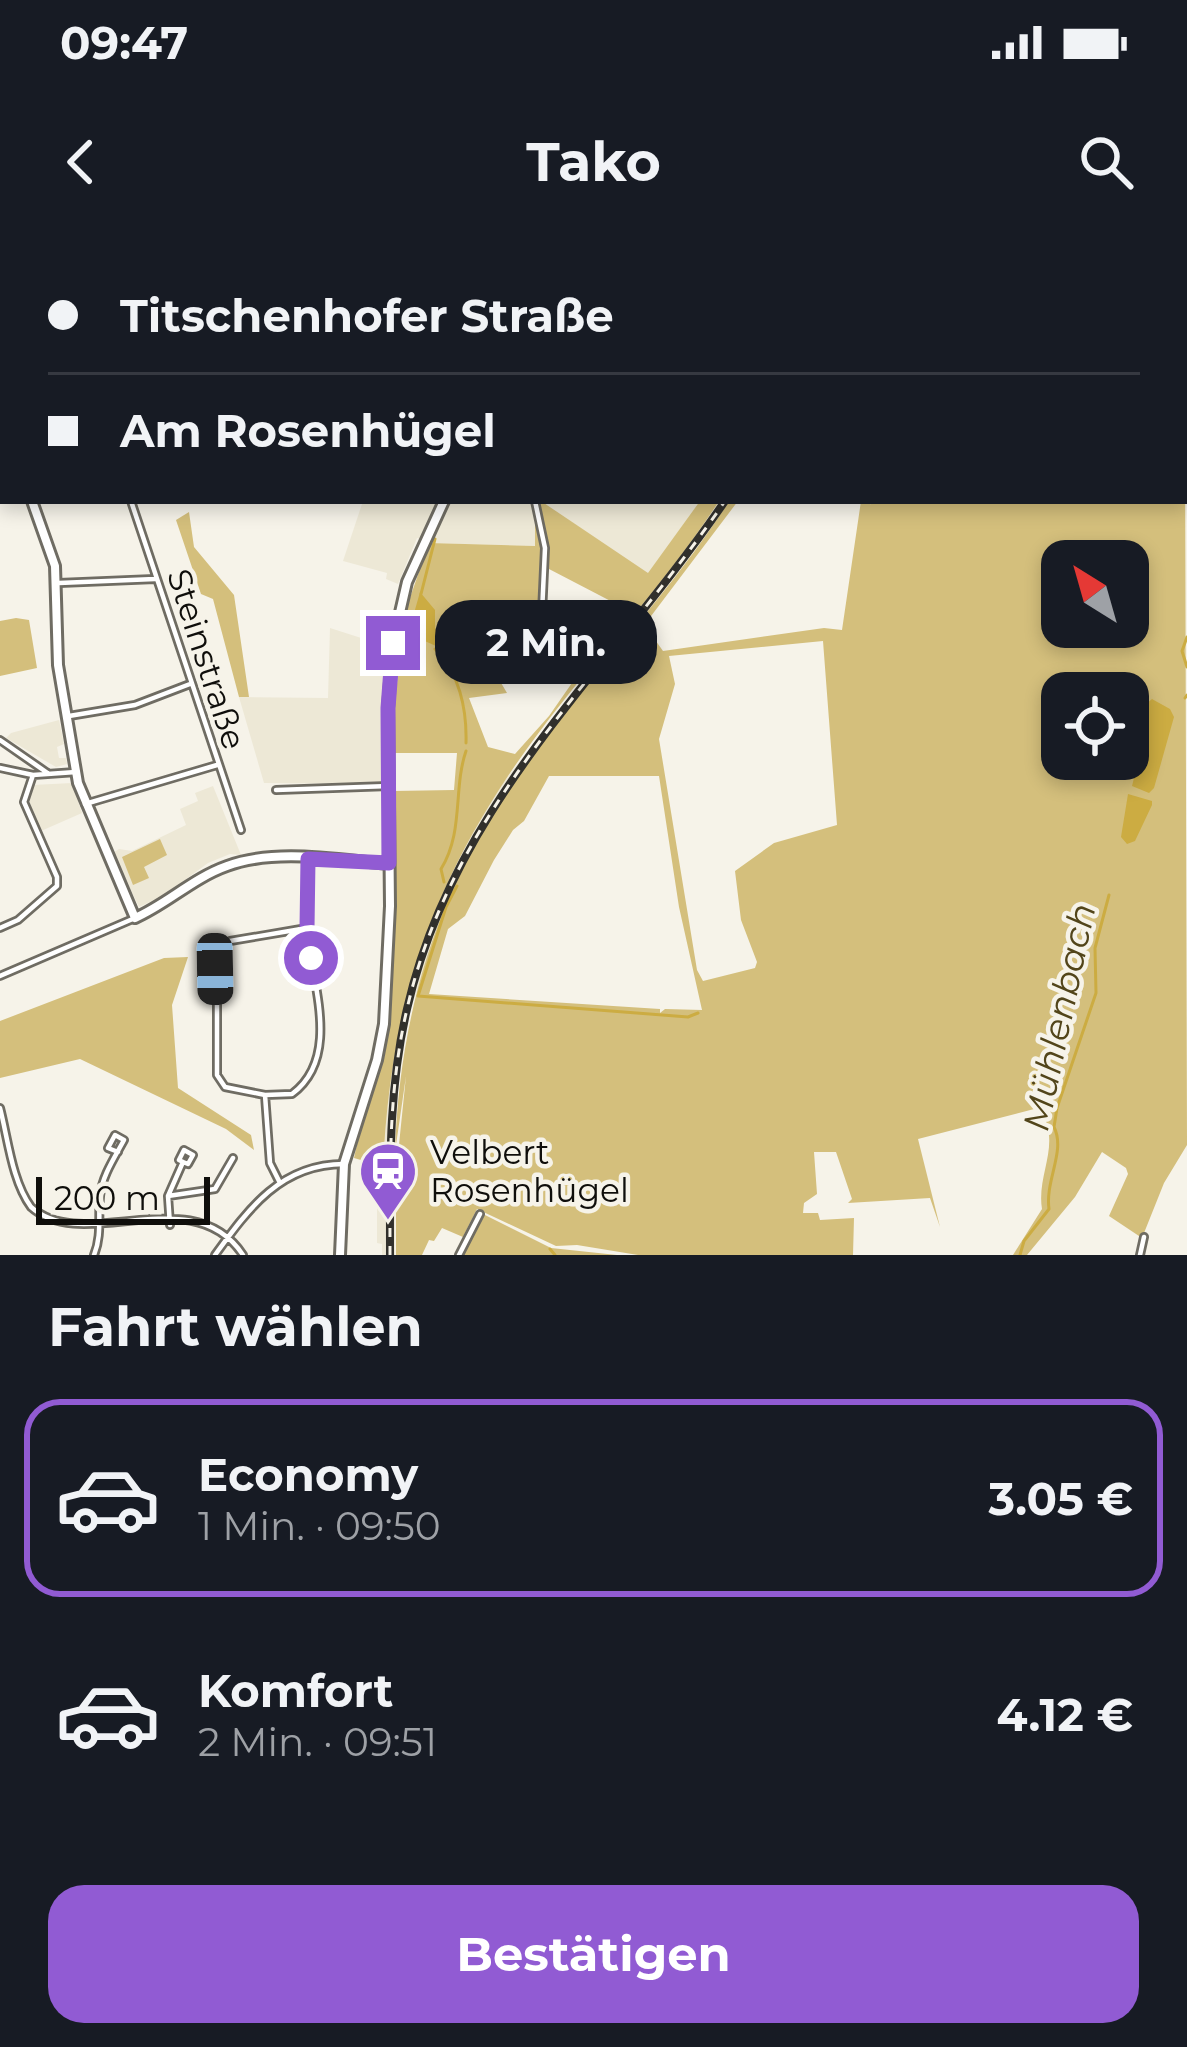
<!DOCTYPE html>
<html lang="de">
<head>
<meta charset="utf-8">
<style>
  :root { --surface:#171b24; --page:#20242c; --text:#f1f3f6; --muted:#9ea1a6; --line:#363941; --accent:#915bd3 }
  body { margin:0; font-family:Montserrat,sans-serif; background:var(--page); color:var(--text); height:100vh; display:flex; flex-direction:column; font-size:45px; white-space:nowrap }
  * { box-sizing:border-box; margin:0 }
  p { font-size:39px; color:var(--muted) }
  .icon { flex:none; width:66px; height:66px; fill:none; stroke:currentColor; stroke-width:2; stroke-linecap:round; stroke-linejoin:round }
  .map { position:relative; height:1015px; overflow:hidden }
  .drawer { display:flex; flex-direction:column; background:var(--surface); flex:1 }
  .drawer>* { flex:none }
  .top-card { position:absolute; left:0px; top:0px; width:1188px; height:264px; box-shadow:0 6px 18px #0003; display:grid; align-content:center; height:264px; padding:0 48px; background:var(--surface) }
  .needle { width:78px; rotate:323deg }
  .tools { position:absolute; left:1041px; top:300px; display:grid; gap:24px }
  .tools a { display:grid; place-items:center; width:108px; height:108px; border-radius:24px; background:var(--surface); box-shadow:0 6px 18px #0003; font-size:60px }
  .scale { position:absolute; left:36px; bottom:30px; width:174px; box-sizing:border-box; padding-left:12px; border:6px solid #0f0e0b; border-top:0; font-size:33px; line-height:42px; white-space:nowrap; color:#0f0e0b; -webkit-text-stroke:9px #f6f3e9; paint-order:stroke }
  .end { position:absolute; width:54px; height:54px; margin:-27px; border:15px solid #915bd3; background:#fff; box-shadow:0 0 0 6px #fff }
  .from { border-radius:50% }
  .bubble { position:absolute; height:84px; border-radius:36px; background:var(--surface); box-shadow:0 6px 18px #0003; font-size:39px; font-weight:700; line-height:84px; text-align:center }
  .car { position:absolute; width:36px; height:72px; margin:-36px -18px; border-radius:15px; box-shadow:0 0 9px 3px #0007; background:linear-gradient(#222 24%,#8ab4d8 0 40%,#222 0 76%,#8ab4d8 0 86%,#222 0) }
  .top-card b { display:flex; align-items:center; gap:42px; height:114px; font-size:45px }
  .top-card b+b { border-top:3px solid var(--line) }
  .top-card i { width:30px; height:30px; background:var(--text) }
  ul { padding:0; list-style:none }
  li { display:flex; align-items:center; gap:36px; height:198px; margin:0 24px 18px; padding:0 24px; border:6px solid transparent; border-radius:36px }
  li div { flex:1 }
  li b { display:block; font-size:45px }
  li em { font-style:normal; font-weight:700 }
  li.current { border-color:var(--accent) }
  li>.icon { width:108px; height:108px; stroke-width:1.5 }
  h2 { padding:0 48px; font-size:54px; line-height:144px }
  .cta { display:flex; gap:24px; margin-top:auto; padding:24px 48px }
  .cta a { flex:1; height:138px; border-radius:36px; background:var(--accent); color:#fff; font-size:48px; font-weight:700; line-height:138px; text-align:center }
  .status { display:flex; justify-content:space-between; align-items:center; height:84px; padding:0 60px; background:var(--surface); direction:ltr }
  .status svg { height:33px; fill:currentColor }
  header { display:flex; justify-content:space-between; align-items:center; height:156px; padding:0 48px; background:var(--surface); font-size:54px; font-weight:700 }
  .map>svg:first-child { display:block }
  .built { fill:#ede8d6 }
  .green { fill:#d4bf7c; fill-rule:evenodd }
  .water { fill:#ccac42 }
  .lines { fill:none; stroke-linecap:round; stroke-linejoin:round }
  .stream { stroke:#ccac42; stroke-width:3 }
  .street-casing { stroke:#6f6c63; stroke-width:10 }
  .secondary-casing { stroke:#6f6c63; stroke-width:14 }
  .street { stroke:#fff; stroke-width:4.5 }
  .secondary { stroke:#fff; stroke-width:8 }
  .rail-casing { stroke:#31302c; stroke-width:8 }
  .rail { stroke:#f6f3e9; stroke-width:3; stroke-dasharray:9; stroke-linecap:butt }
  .route { stroke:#915bd3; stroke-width:15 }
  .labels { text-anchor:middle; stroke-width:9; stroke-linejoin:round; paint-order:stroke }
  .street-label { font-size:33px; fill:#0f0e0b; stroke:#f6f3e9 }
  .poi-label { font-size:33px; fill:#0f0e0b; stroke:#f6f3e9; text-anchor:start }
  .water-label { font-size:36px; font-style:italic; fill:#52451a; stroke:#f6f3e9 }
</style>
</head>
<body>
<div class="status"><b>09:47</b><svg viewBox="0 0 49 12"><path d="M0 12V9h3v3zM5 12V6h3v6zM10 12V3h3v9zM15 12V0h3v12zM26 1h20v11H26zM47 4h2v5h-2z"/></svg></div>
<header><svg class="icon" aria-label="back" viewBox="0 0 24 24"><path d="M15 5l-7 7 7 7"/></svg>Tako<svg class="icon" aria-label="search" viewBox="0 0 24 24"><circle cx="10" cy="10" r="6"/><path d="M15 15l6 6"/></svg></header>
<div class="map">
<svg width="1187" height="1015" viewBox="0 0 1187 1015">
  <rect width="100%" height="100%" fill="#f6f3e9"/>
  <path class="built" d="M0 0H376L379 3H3L0 149Z
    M403 0H784L785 3H404Z
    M363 261H540L536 306 429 303 417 298 398 344 386 339 387 333 343 321Z
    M541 261H700L648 334Z
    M719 261H729L546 495 469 612 409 773 396 862 395 1015H382V1004L377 1003V965L382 964V910L391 825 401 771 426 688 462 608 500 547Z
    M330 388 383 405 389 442 387 544 264 543 239 457 328 458Z
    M59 480 64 504 57 507 59 518H66L67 524 56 527 6 498 11 493Z
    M72 543 82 573 41 591 29 561 33 545Z
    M213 546 241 615 230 614 208 623 163 656 139 667 113 613 119 609 132 611 186 585 180 569 198 561 195 553Z"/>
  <path class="green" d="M1185 186 1187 905 1164 943 1142 998 1109 976 1128 934 1126 928 1102 912 1075 957 1027 1015H1013L1042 969C1036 933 1064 902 1038 868L918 899 940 987 930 958 848 963 852 959 836 912H814L817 954 804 963 803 973H818L820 980 854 978 853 1015H638L577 1005 556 1006 477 969 463 997 442 988 434 1001 429 1000 422 1015H396V934L406 836 395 912C400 751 450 618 549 491 609 415 677 343 729 261H738L639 392 646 387 663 411 824 388 842 390 861 261H870V265L871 261H1185ZM1062 321H1128V387H1062ZM823 401 837 585 774 603 735 631 741 680 757 722 755 728 703 741 697 730 659 499 675 444 669 416ZM1062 453H1128V519H1062ZM549 536H659L679 667 702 770 665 769 660 773V769L429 754 448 689 465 676 494 620 513 590 524 581Z
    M541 261 648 333 700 261H719C667 342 598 414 540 491 428 640 384 778 382 965H377L378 925 354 918 362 881 384 818 390 775 394 551 454 550 457 513H390L404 375 429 303 535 306V280ZM549 329 624 368 549 476 515 514 488 507 469 458 507 453 497 436 485 367 542 365Z
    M189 272 194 307 234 355 249 457H239L213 359 201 354 176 280Z
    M16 378 29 380 37 428 0 436V381Z
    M160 599 167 615 144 627 149 638 133 645 122 617Z
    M188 717 172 765 178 848 251 895 254 910 226 889 80 819 0 838V781L164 718Z
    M485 975 551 1008 617 1015H462L480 977Z"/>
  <path class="water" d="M420 352 435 370V388L445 410 418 398 411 384Z
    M1152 459 1170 469 1174 477 1154 548 1149 553 1132 546 1140 514 1136 510 1146 464Z
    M1128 554 1152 561V565L1135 601 1127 604 1121 597Z"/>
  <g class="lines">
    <path class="stream" d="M366 0 367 3
      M944 0H973
      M979 0 997 3
      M323 3 325 0
      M1185 37 1187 38
      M1185 175 1187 179
      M421 354 435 299
      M1187 397 1182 411 1187 427
      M435 409C459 432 467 469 466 503
      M1185 458 1187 455
      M444 642 441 629C464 592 453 549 466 511
      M457 646 446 667 418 756 688 777 698 773
      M550 1009 555 1015
      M1020 1015 1024 1001 1049 969C1045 940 1066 911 1054 887L1057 868 1096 753 1095 708 1109 655"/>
    <defs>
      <path id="street" d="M701 0 703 3
        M595 3 600 0
        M0 7 3 9
        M0 126 3 124
        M131 261 241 590
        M535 261 545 308 542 373
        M59 343 155 339
        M69 476 135 465 190 444
        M0 500 49 534
        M0 528 33 535 76 532
        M276 550 389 546
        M85 564 217 525
        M0 688 18 680 57 646V637L24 562 33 535
        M307 688 230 701 217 712V835L225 847 265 855 292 854C344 815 309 737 307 686 306 664 307 642 307 620
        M0 736 135 678
        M265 855 270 923 279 941
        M0 868C8 899 12 941 31 967 84 1015 192 938 243 1015
        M168 956 215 949 233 918
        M170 985 168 956 183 922 179 920 184 910 193 915 188 924 183 922
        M94 1015C102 996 98 976 100 956 102 936 115 917 124 900L115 895 108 908 118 912
        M215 1015C249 968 281 924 344 924
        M459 1015 480 974
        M1140 1015 1144 997"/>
      <path id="secondary" d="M461 0 462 3
        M300 3 304 0
        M0 201 3 199
        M32 261 55 326 58 425 78 543 135 678C167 664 193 638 227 626 275 608 339 620 389 624
        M340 1015 344 924 377 820 384 784 390 666 388 468 393 403 407 342 444 261"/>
    </defs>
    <use href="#street" class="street-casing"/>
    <use href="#secondary" class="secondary-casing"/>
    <use href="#street" class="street"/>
    <use href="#secondary" class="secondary"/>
    <defs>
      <path id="rail" d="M779 0V3
        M390 1015C390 932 388 850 407 769 454 562 610 429 725 261"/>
    </defs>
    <use href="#rail" class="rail-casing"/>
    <use href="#rail" class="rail"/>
  </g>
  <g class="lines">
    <path class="route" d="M311 718 307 688 308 619 389 623 388 468 393 403"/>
  </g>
  <defs>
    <symbol id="station-pin" viewBox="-11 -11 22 30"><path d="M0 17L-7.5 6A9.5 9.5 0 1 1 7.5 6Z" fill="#915bd3" stroke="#f6f3e9"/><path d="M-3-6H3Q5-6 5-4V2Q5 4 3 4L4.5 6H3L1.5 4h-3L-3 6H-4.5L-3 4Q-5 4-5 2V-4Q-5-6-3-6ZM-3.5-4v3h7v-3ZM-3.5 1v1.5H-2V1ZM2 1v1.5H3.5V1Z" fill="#fff"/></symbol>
  </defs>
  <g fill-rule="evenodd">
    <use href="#station-pin" x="355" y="898" width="66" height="90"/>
  </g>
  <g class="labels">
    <g class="street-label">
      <text transform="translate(207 419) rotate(72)" y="12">Steinstraße</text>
    </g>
    <g class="poi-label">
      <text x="430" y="924">Velbert<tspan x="430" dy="38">Rosenhügel</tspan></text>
    </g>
    <g class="water-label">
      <text transform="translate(1059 777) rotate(-78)" y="13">Mühlenbach</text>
    </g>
  </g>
</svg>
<div class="tools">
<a><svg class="needle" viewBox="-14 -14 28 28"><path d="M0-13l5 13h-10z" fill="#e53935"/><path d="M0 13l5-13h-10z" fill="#9ea1a6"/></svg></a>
<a><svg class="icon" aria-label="locate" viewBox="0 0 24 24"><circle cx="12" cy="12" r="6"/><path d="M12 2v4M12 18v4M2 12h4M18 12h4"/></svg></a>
</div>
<div class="scale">200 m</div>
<i class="end from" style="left:311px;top:718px"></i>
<i class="end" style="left:393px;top:403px"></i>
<div class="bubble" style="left:435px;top:360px;width:222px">2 Min.</div>
<i class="car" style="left:215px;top:729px;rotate:179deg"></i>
<div class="top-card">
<b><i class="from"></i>Titschenhofer Straße</b>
<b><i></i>Am Rosenhügel</b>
</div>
</div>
<section class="drawer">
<h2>Fahrt wählen</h2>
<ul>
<li class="current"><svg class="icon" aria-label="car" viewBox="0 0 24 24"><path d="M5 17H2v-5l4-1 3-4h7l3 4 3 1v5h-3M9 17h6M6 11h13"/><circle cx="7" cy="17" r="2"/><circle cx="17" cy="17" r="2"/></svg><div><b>Economy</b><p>1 Min. · 09:50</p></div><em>3.05 €</em></li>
<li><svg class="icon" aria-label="car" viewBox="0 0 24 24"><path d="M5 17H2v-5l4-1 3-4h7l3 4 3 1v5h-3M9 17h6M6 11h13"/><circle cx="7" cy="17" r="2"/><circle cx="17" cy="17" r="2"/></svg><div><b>Komfort</b><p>2 Min. · 09:51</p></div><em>4.12 €</em></li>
</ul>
<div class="cta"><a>Bestätigen</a></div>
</section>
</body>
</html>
